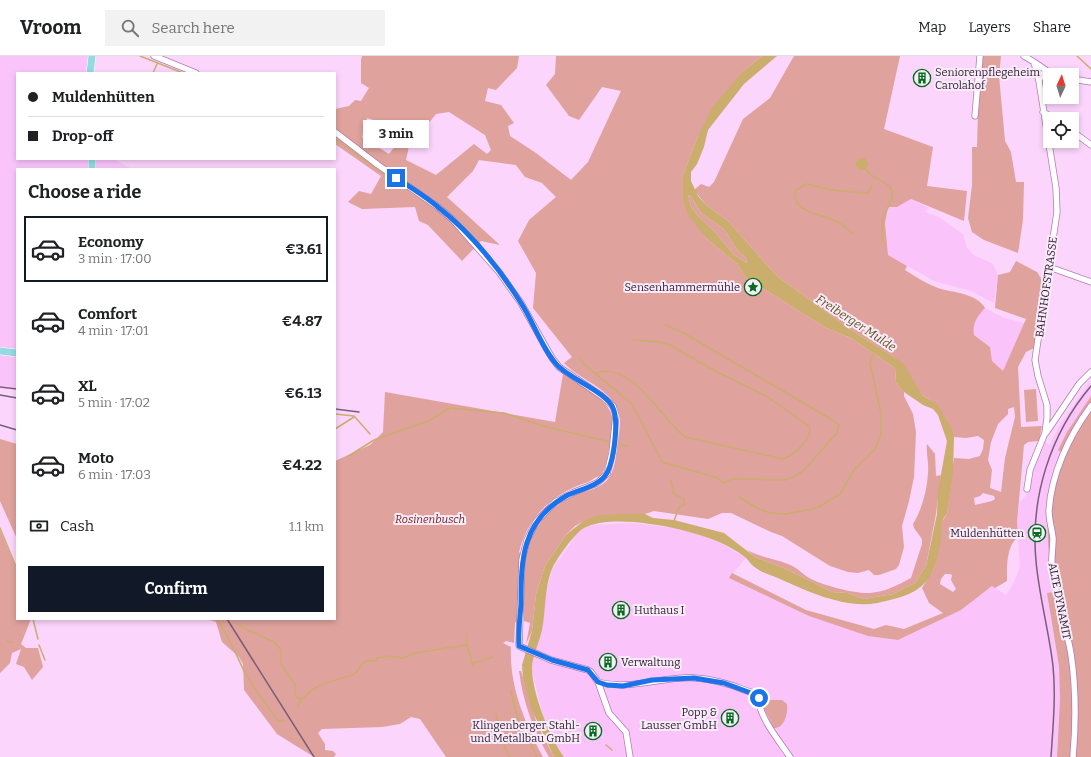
<!DOCTYPE html>
<html lang="en">
<head>
<meta charset="utf-8">
<style>
  :root { --surface:#fff; --page:#f2f2f2; --text:#202124; --muted:#757577; --line:#e0e0e0; --accent:#111827 }
  body { margin:0; font-family:Bitter,serif; background:var(--page); color:var(--text); height:100vh; display:flex; flex-direction:column; font-size:15px; white-space:nowrap }
  * { box-sizing:border-box; margin:0 }
  p { font-size:13px; color:var(--muted) }
  .icon { flex:none; width:22px; height:22px; fill:none; stroke:currentColor; stroke-width:2; stroke-linecap:round; stroke-linejoin:round }
  .map { position:relative; flex:1; overflow:hidden }
  .details { position:absolute; left:16px; top:112px; width:320px; height:452px; display:flex; flex-direction:column; background:var(--surface); border-radius:0px; box-shadow:0 2px 6px #0003 }
  .details>* { flex:none }
  .banner { position:absolute; left:16px; top:16px; width:320px; height:88px; border-radius:0px; box-shadow:0 2px 6px #0003; display:grid; align-content:center; height:88px; padding:0 12px; background:var(--surface) }
  .needle { width:26px; rotate:4deg }
  .buttons { position:absolute; left:1043px; top:12px; display:grid; gap:8px }
  .buttons a { display:grid; place-items:center; width:36px; height:36px; border-radius:0px; background:var(--surface); box-shadow:0 2px 6px #0003; font-size:20px }
  .end { position:absolute; width:18px; height:18px; margin:-9px; border:5px solid #1a73e8; background:#fff; box-shadow:0 0 0 2px #fff }
  .from { border-radius:50% }
  .bubble { position:absolute; height:28px; border-radius:0px; background:var(--surface); box-shadow:0 2px 6px #0003; font-size:13px; font-weight:700; line-height:28px; text-align:center }
  .banner b { display:flex; align-items:center; gap:14px; height:38px; font-size:15px }
  .banner b+b { border-top:1px solid var(--line) }
  .banner i { width:10px; height:10px; background:var(--text) }
  ul { padding:0; list-style:none }
  li { display:flex; align-items:center; gap:12px; height:66px; margin:0 8px 6px; padding:0 4px; border:2px solid transparent; border-radius:0px }
  li div { flex:1 }
  li b { display:block; font-size:15px }
  li em { font-style:normal; font-weight:700 }
  li.selected { border-color:var(--accent) }
  li>.icon { width:36px; height:36px; stroke-width:1.5 }
  h2 { padding:0 12px; font-size:18px; line-height:48px }
  .pay { display:flex; align-items:center; gap:10px; height:44px; padding:0 12px; font-size:15px }
  .pay p { margin-inline-start:auto }
  .button { display:flex; gap:8px; margin-top:auto; padding:8px 12px }
  .button a { flex:1; height:46px; border-radius:0px; background:var(--accent); color:#fff; font-size:16px; font-weight:700; line-height:46px; text-align:center }
  header { display:flex; align-items:center; gap:24px; box-sizing:border-box; height:56px; padding:0 20px; background:var(--surface); border-bottom:1px solid var(--line) }
  header strong { font-size:19px }
  nav { display:flex; gap:22px; margin-inline-start:auto; font-size:14px }
  .search { width:280px; height:36px; background:var(--page); display:flex; align-items:center; gap:10px; box-sizing:border-box; padding:0 14px; border-radius:0px; color:var(--muted); font-size:15px }
  .map>svg:first-child { display:block }
  .built { fill:#fac4fb }
  .green { fill:#dfa29c; fill-rule:evenodd }
  .water { fill:#cbad6d; fill-rule:evenodd }
  .lines { fill:none; stroke-linecap:round; stroke-linejoin:round }
  .stream { stroke:#cbad6d; stroke-width:1.5 }
  .minor-casing { stroke:#b279b5; stroke-width:7 }
  .major-casing { stroke:#fff; stroke-width:8 }
  .minor { stroke:#fff; stroke-width:5.5 }
  .major { stroke:#93dae2; stroke-width:7 }
  .rail { stroke:#7a5d7b; stroke-width:1.5 }
  .route { stroke:#1a73e8; stroke-width:5 }
  .labels { text-anchor:middle; stroke-width:4; stroke-linejoin:round; paint-order:stroke }
  .poi-label { font-size:11px; fill:#2f1830; stroke:#f9ecf9; text-anchor:end }
  .street-label { font-size:11px; fill:#2f1830; stroke:#f9ecf9 }
  .park-label { font-size:11px; font-style:italic; fill:#711c1b; stroke:#f9ecf9 }
  .water-label { font-size:12px; font-style:italic; fill:#624d1c; stroke:#f9ecf9 }
</style>
</head>
<body>
<header>
<strong>Vroom</strong>
<div class="search"><svg class="icon" aria-label="search" viewBox="0 0 24 24"><circle cx="10" cy="10" r="6"/><path d="M15 15l6 6"/></svg>Search here</div>
<nav><a>Map</a><a>Layers</a><a>Share</a></nav>
</header>
<div class="map">
<svg width="1091" height="701" viewBox="0 0 1091 701">
  <rect width="100%" height="100%" fill="#fbd5fc"/>
  <path class="built" d="M0 0H88L86 17H17V103L115 104 132 113H17V332L0 330Z
    M911 143 929 152 925 156 939 161 963 178 967 192 974 199 993 208 998 219 994 247 971 235 934 225 888 199 885 167 888 151H897Z
    M985 252 1004 262 1025 267 1003 316 992 305 990 291 974 279 972 271 977 260Z
    M1090 325 1091 340 1067 376 1058 394 1063 397 1049 509 1057 548 1051 563 1059 610 1060 643 1057 701H564L560 696 543 660 531 610 542 574 546 534 553 512 577 478 584 472 593 469 632 467 677 472 702 479 721 487 746 502 729 522 766 540 868 580 898 584 961 554 992 530 1006 539 1014 526 1020 511 1017 466 1020 446 1028 437 1036 406 1045 386 1050 389 1058 372Z"/>
  <path class="green" d="M362 0H519L517 12 496 34 488 32 485 45 501 49 514 67 508 70 510 80 536 97 571 124 588 106 621 35 602 31 579 64 569 60 546 29 555 18 556 0H762L742 16 698 80 683 119V143L706 182 737 208 745 221 826 272 851 282 895 312 896 327 904 336V340L913 358 916 376 914 421 909 445 902 470 904 491 899 509 896 513 879 519H874L869 514 858 517 848 516 830 510 782 480 771 476 731 457H722L708 463 654 455 645 458H613L582 466 575 470 566 479 545 510 536 538 532 575 526 588 530 567 524 565C524 536 520 503 534 476 543 461 556 448 571 441 585 434 602 434 610 420 616 410 616 396 618 384 620 371 623 358 614 347 602 329 578 322 564 307L572 301 533 252 536 217 518 185 529 164 556 141 542 127 525 121 516 109 479 104 473 115 447 141 500 189 481 185 462 205 428 169 419 165 415 151 362 153 348 146 359 135 371 138 381 120 335 88V53L349 50 355 44 361 45 369 32 361 27V4ZM449 56 485 79 491 94 487 98 474 88 436 119 406 104 409 90 398 86 389 98 362 81 367 62 420 78 436 58Z
    M794 0H900L884 73 933 91 927 130 967 135 964 165 911 143 897 151H888L885 167 888 199 907 210 905 214C916 221 927 228 938 232 954 237 976 237 985 252 977 261 972 267 974 279L990 291 992 305 1003 315 1026 263 995 252 998 219 1010 216 1016 205 1037 216 1042 224 1034 292 1026 296 1018 311 1021 371 1042 370 1039 385 1028 386 1024 389 1017 466 1018 481C1006 490 1007 512 1007 525L995 532 992 530 961 554 898 584 868 580 809 560 729 522 732 517 806 554 874 573 886 569 904 573 943 557 929 547 922 532 934 512 941 481 940 474 941 467 947 458 954 402 969 403 980 400 983 393 984 384 978 380 966 382 954 381 946 363 929 343 922 339 895 302 848 272 777 220 728 165 706 149 694 134 701 128 709 131 714 126 743 63 770 42ZM1014 351 1015 361 1005 402 1001 436 990 432 992 414 988 404 991 386 998 368 1008 358V353ZM983 437 994 440 995 443 992 445 975 449 974 442 980 440ZM945 518H950L952 519 951 524 956 533 953 536 940 528 941 523Z
    M982 0H1001L999 20 1005 85 1011 96 1016 126H1024L1023 164 1018 197 984 184 972 176 968 162 972 129V91H977L978 56Z
    M688 139 691 140 701 157 724 173 737 194 746 202 747 207 734 199 714 175 698 160 691 151Z
    M563 318C577 328 608 342 612 360 614 369 611 379 610 387 608 399 607 410 601 420 597 420 592 424 588 426 553 437 528 460 519 496L520 497 517 565 515 567 514 587 506 585 503 587 511 591C509 630 525 667 543 701H446L420 663 411 661 400 668 382 671 322 673 318 677 325 688V694L333 695 336 698 334 701H314L277 678 244 634 243 608 239 601 222 586 216 566 207 563H335V405L370 389 383 376 385 336 555 366Z
    M1036 333 1038 365 1026 366 1024 334Z
    M1091 340V701H1057L1060 643 1059 610 1047 537 1054 536C1049 507 1045 471 1050 441 1052 427 1059 411 1063 397L1058 394 1067 376Z
    M0 383 17 388V483L0 445Z
    M927 388 935 398 936 420 941 419 936 458 926 510 915 527 893 538 864 543 847 537 832 536 786 513 755 501 747 494C762 502 773 502 788 508 799 512 805 521 813 524 826 530 856 538 870 537 885 536 898 529 911 522L922 488V483L914 472 913 468C922 453 927 435 928 417 929 407 926 398 927 388Z
    M0 474 17 514V563H31L21 588 26 592H38L43 611 32 624 24 611 16 608 21 593 12 597 10 607 0 617Z
    M519 615H521L537 668 554 701H549C533 674 523 646 519 615Z
    M767 644H782L787 648C788 657 785 672 774 672L762 649Z"/>
  <path class="water" d="M762 0H777L744 28 708 74 704 91 697 108 691 116V125L698 140 706 149 728 165 777 220 848 272 903 307 922 339 937 348 951 371 954 381 953 416 947 458C939 466 942 474 941 483 934 529 921 538 877 547 845 553 806 535 778 522 771 519 762 517 756 512 752 510 749 505 746 502 739 496 728 490 719 486 690 473 614 456 584 472 574 478 557 502 552 513 544 532 546 554 542 574 540 584 535 594 533 604 527 626 550 683 564 701H554L532 654 523 622 522 609 532 575 536 538 545 510 566 479 582 466 596 460 613 458H645L653 462 674 464 724 477 755 501 786 513 832 536 847 537 864 543 893 538 915 527 926 510 937 458 938 435 947 385 938 359 933 353 923 349 904 336 896 327 895 312 851 282 826 272 745 221 737 208 706 182 687 157 683 143V119L698 80 712 52 742 16ZM688 139 691 140 701 157 724 173 737 194 746 202 747 207 734 199 714 175 698 160 691 151Z
    M856 108a6 6 0 1 1 12 0a6 6 0 1 1-12 0Z"/>
  <g class="lines">
    <path class="stream" d="M140 0 183 17
      M1077 0 1091 13
      M153 17 157 8
      M335 83 397 127
      M866 113C871 123 883 123 889 130 898 139 885 154 883 164 882 171 882 178 883 186
      M852 177C846 171 839 166 831 163 818 158 789 154 796 134L807 128 831 134 865 137H868L872 129
      M579 301 585 309 632 348 662 406 718 422 723 427 732 423 785 424 794 421 803 415 837 377 839 369 831 363 682 276 665 269
      M596 317C632 304 662 364 685 381L783 403C793 400 814 381 809 370L766 340 715 315 670 289 660 286 633 284
      M335 358 354 360 370 378
      M335 373 354 361
      M619 388 627 390
      M347 401 374 384 428 365 450 352 504 357 543 370 610 386
      M671 425 674 438 684 443V449L679 451 674 465
      M739 441 757 452 770 457 786 458 817 452 840 438 854 414 875 393 881 379V357L870 307 874 296
      M0 472 17 513
      M33 563 38 583
      M218 565C229 581 236 598 244 615 254 633 266 648 278 665H284
      M240 568 241 571 274 586 281 594V608L295 629V640L301 644C315 629 324 628 342 622 346 621 351 620 354 618 366 610 356 604 376 605L377 602 389 600 403 602 415 597 467 589
      M467 581V578
      M467 583V589L473 610
      M7 584 8 585
      M10 586H12
      M39 589 45 604
      M472 608 492 601
      M511 635 518 663 537 701
      M298 650 301 644
      M496 658 505 692 510 701
      M606 689 612 694"/>
    <defs>
      <path id="minor" d="M154 0 196 17
        M1024 0 1034 6
        M1072 23 1091 26
        M1039 25 1034 6 1050 17
        M1043 56 1055 63
        M975 60 980 0
        M1072 75 1091 89
        M335 76 378 109 438 151 452 163 499 216 521 247 552 302 559 311 603 341 613 350 616 359 612 397 607 418 597 427 572 437 555 446 536 466 527 484 522 504 519 590 551 604 588 614 591 616 598 626C630 635 662 620 695 622 708 623 722 626 734 630 745 634 752 638 764 637
        M1049 211 1091 226
        M1046 377 1079 328 1091 316
        M1027 433 1030 414 1045 377 1047 362V349L1038 320 1035 304 1057 156 1056 132 1039 25 1042 18 1056 19
        M598 626 609 657 626 676 630 701
        M764 637 759 642C758 660 780 686 790 701
        M1073 701C1076 667 1076 632 1071 598 1066 569 1056 542 1052 513 1051 502 1053 493 1053 482 1052 473 1049 465 1049 455 1051 418 1069 380 1091 350"/>
      <path id="major" d="M90 17 92 0
        M92 103V113
        M0 295 17 297"/>
    </defs>
    <use href="#minor" class="minor-casing"/>
    <use href="#major" class="major-casing"/>
    <use href="#minor" class="minor"/>
    <use href="#major" class="major"/>
    <path class="rail" d="M0 331 17 333
      M0 339 17 342
      M335 353 359 356
      M0 369 17 374
      M227 563 314 701
      M1051 701C1053 671 1056 640 1053 610 1049 575 1039 540 1036 505 1030 442 1050 378 1091 330"/>
  </g>
  <g class="lines">
    <path class="route" d="M396 122C410 131 425 140 438 151 471 177 499 212 521 247 534 267 542 293 558 310 571 323 607 337 613 352 619 365 614 404 607 417 599 431 579 433 566 440 522 465 521 503 521 548 520 562 518 576 519 590L552 604 588 614 598 626 607 629 623 630 652 624 694 622 724 627 751 637H764L759 642"/>
  </g>
  <defs>
    <symbol id="building-ring" viewBox="-11 -11 22 22"><circle r="9.5" fill="#f9ecf9" stroke="#026d1d" stroke-width="1.5"/><path d="M-4-6H4V6H1V3H-1V6H-4ZM-2.5-4.3h1.7v1.8h-1.7ZM.8-4.3h1.7v1.8H.8ZM-2.5-1h1.7V.8h-1.7ZM.8-1h1.7V.8H.8Z" fill="#026d1d"/></symbol>
    <symbol id="sight-ring" viewBox="-11 -11 22 22"><circle r="9.5" fill="#f9ecf9" stroke="#026d1d" stroke-width="1.5"/><path d="M0-6L1.8-2.2L6-1.7L2.9 1.2L3.7 5.4L0 3.3L-3.7 5.4L-2.9 1.2L-6-1.7L-1.8-2.2Z" fill="#026d1d"/></symbol>
    <symbol id="station-ring" viewBox="-11 -11 22 22"><circle r="9.5" fill="#f9ecf9" stroke="#026d1d" stroke-width="1.5"/><path d="M-3-6H3Q5-6 5-4V2Q5 4 3 4L4.5 6H3L1.5 4h-3L-3 6H-4.5L-3 4Q-5 4-5 2V-4Q-5-6-3-6ZM-3.5-4v3h7v-3ZM-3.5 1v1.5H-2V1ZM2 1v1.5H3.5V1Z" fill="#026d1d"/></symbol>
  </defs>
  <g fill-rule="evenodd">
    <use href="#building-ring" x="912" y="12" width="20" height="20"/>
    <use href="#sight-ring" x="743" y="221" width="20" height="20"/>
    <use href="#station-ring" x="1027" y="467" width="20" height="20"/>
    <use href="#building-ring" x="611" y="544" width="20" height="20"/>
    <use href="#building-ring" x="598" y="596" width="20" height="20"/>
    <use href="#building-ring" x="720" y="652" width="20" height="20"/>
    <use href="#building-ring" x="583" y="665" width="20" height="20"/>
  </g>
  <g class="labels">
    <g class="poi-label">
      <text x="935" y="20" text-anchor="start">Seniorenpflegeheim<tspan x="935" dy="13">Carolahof</tspan></text>
      <text x="740" y="235">Sensenhammermühle</text>
      <text x="1024" y="481">Muldenhütten</text>
      <text x="634" y="558" text-anchor="start">Huthaus I</text>
      <text x="621" y="610" text-anchor="start">Verwaltung</text>
      <text x="717" y="660">Popp &amp;<tspan x="717" dy="13">Lausser GmbH</tspan></text>
      <text x="580" y="673">Klingenberger Stahl-<tspan x="580" dy="13">und Metallbau GmbH</tspan></text>
    </g>
    <g class="street-label">
      <text transform="translate(1046 231) rotate(-82)" y="4">BAHNHOFSTRASSE</text>
      <text transform="translate(1060 545) rotate(79)" y="4">ALTE DYNAMIT</text>
    </g>
    <g class="park-label">
      <text x="430" y="467">Rosinenbusch</text>
    </g>
    <g class="water-label">
      <text transform="translate(856 267) rotate(33)" y="4">Freiberger Mulde</text>
    </g>
  </g>
</svg>
<div class="buttons">
<a><svg class="needle" viewBox="-14 -14 28 28"><path d="M0-13l5 13h-10z" fill="#e53935"/><path d="M0 13l5-13h-10z" fill="#757577"/></svg></a>
<a><svg class="icon" aria-label="locate" viewBox="0 0 24 24"><circle cx="12" cy="12" r="6"/><path d="M12 2v4M12 18v4M2 12h4M18 12h4"/></svg></a>
</div>
<i class="end from" style="left:759px;top:642px"></i>
<i class="end" style="left:396px;top:122px"></i>
<div class="bubble" style="left:363px;top:64px;width:66px">3 min</div>
<div class="banner">
<b><i class="from"></i>Muldenhütten</b>
<b><i></i>Drop-off</b>
</div>
<section class="details">
<h2>Choose a ride</h2>
<ul>
<li class="selected"><svg class="icon" aria-label="car" viewBox="0 0 24 24"><path d="M5 17H2v-5l4-1 3-4h7l3 4 3 1v5h-3M9 17h6M6 11h13"/><circle cx="7" cy="17" r="2"/><circle cx="17" cy="17" r="2"/></svg><div><b>Economy</b><p>3 min · 17:00</p></div><em>€3.61</em></li>
<li><svg class="icon" aria-label="car" viewBox="0 0 24 24"><path d="M5 17H2v-5l4-1 3-4h7l3 4 3 1v5h-3M9 17h6M6 11h13"/><circle cx="7" cy="17" r="2"/><circle cx="17" cy="17" r="2"/></svg><div><b>Comfort</b><p>4 min · 17:01</p></div><em>€4.87</em></li>
<li><svg class="icon" aria-label="car" viewBox="0 0 24 24"><path d="M5 17H2v-5l4-1 3-4h7l3 4 3 1v5h-3M9 17h6M6 11h13"/><circle cx="7" cy="17" r="2"/><circle cx="17" cy="17" r="2"/></svg><div><b>XL</b><p>5 min · 17:02</p></div><em>€6.13</em></li>
<li><svg class="icon" aria-label="car" viewBox="0 0 24 24"><path d="M5 17H2v-5l4-1 3-4h7l3 4 3 1v5h-3M9 17h6M6 11h13"/><circle cx="7" cy="17" r="2"/><circle cx="17" cy="17" r="2"/></svg><div><b>Moto</b><p>6 min · 17:03</p></div><em>€4.22</em></li>
</ul>
<div class="pay"><svg class="icon" aria-label="cash" viewBox="0 0 24 24"><path d="M3 7h18v10H3z"/><circle cx="12" cy="12" r="2"/></svg>Cash<p>1.1 km</p></div>
<div class="button"><a>Confirm</a></div>
</section>
</div>
</body>
</html>
